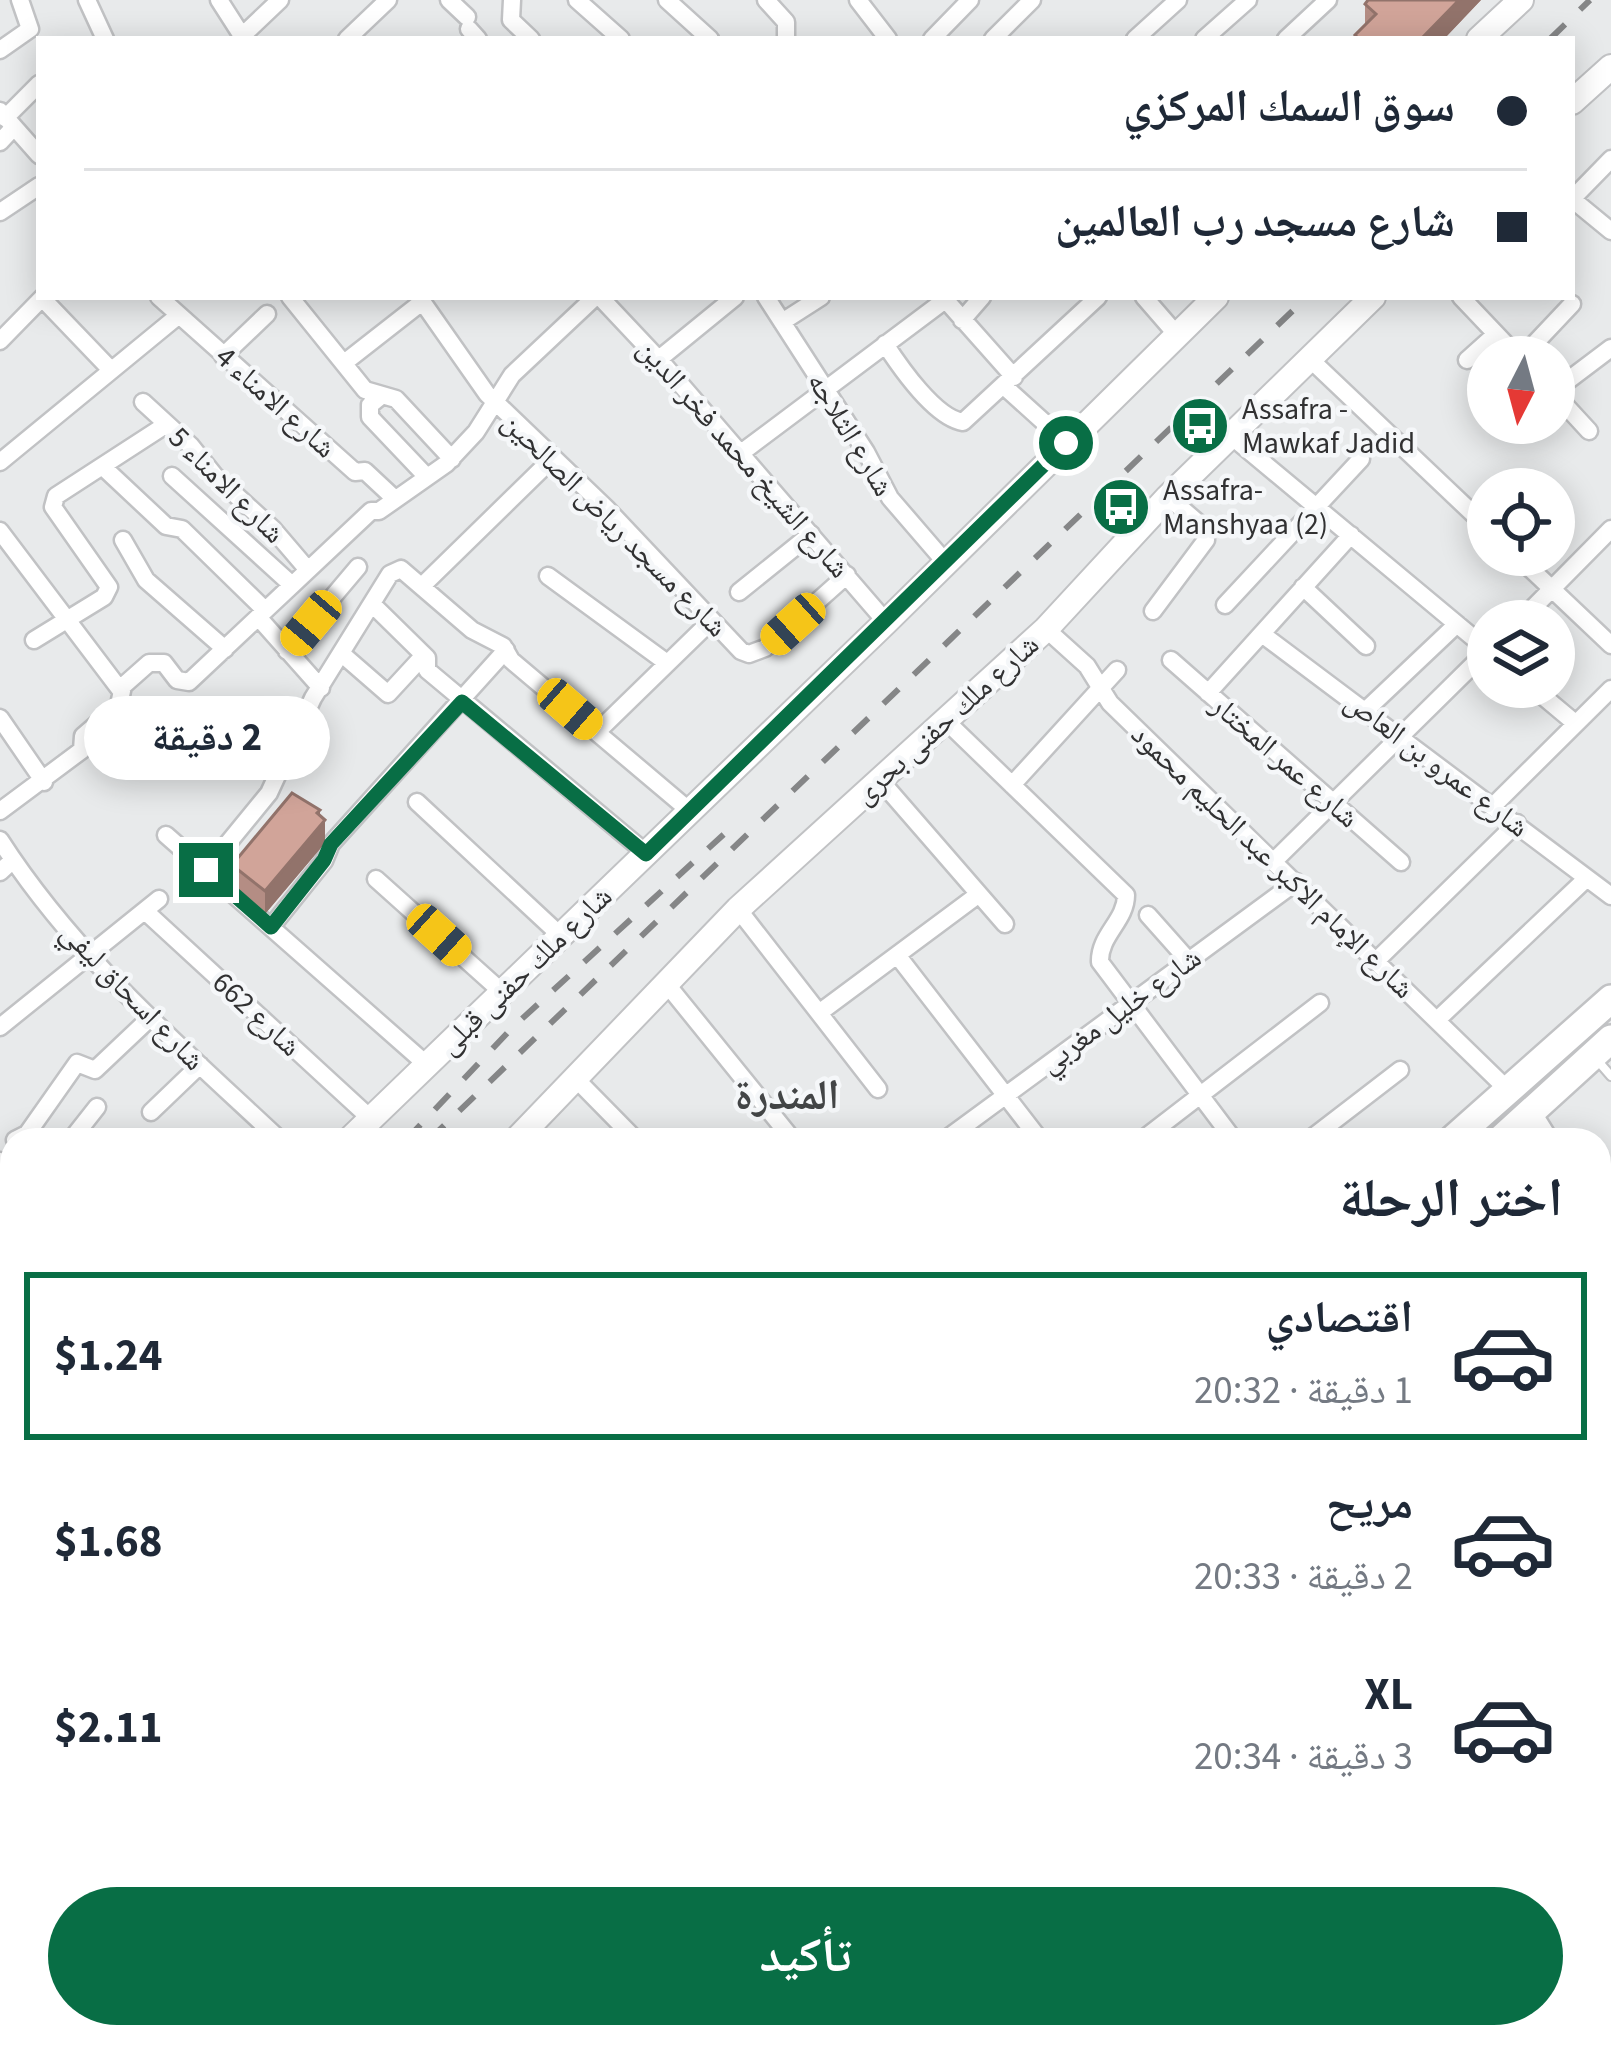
<!DOCTYPE html>
<html lang="ar">
<head>
<meta charset="utf-8">
<style>
  :root { --surface:#fff; --page:#f6f6f7; --text:#1f2937; --muted:#747a83; --line:#e0e1e3; --accent:#086e45 }
  body { margin:0; font-family:"Source Sans 3","Noto Naskh Arabic",sans-serif; background:var(--page); color:var(--text); direction:rtl; height:100vh; display:flex; flex-direction:column; font-size:45px; white-space:nowrap }
  * { box-sizing:border-box; margin:0 }
  p { font-size:39px; color:var(--muted) }
  .icon { flex:none; width:66px; height:66px; fill:none; stroke:currentColor; stroke-width:2; stroke-linecap:round; stroke-linejoin:round }
  .map { position:relative; flex:1; overflow:hidden; direction:ltr }
  .sheet { position:absolute; left:0px; top:1128px; width:1611px; height:921px; display:flex; flex-direction:column; background:var(--surface); border-radius:36px 36px 0 0; box-shadow:0 6px 30px #0003; direction:rtl }
  .sheet>* { flex:none }
  .top-card { position:absolute; left:36px; top:36px; width:1539px; height:264px; border-radius:0px; box-shadow:0 6px 30px #0003; direction:rtl; display:grid; align-content:center; height:264px; padding:0 48px; background:var(--surface) }
  .needle { width:78px; rotate:186deg }
  .fabs { position:absolute; left:1467px; top:336px; display:grid; gap:24px }
  .fabs a { display:grid; place-items:center; width:108px; height:108px; border-radius:50%; background:var(--surface); box-shadow:0 6px 30px #0003; font-size:60px }
  .end { position:absolute; width:54px; height:54px; margin:-27px; border:15px solid #086e45; background:#fff; box-shadow:0 0 0 6px #fff }
  .from { border-radius:50% }
  .bubble { position:absolute; height:84px; border-radius:42px; background:var(--surface); box-shadow:0 6px 30px #0003; font-size:39px; font-weight:700; line-height:84px; text-align:center; direction:rtl }
  .car { position:absolute; width:36px; height:72px; margin:-36px -18px; border-radius:15px; box-shadow:0 0 9px 3px #0007; background:linear-gradient(#f5c518 24%,#345 0 40%,#f5c518 0 76%,#345 0 86%,#f5c518 0) }
  .top-card b { display:flex; align-items:center; gap:42px; height:114px; font-size:45px }
  .top-card b+b { border-top:3px solid var(--line) }
  .top-card i { width:30px; height:30px; background:var(--text) }
  ul { padding:0; list-style:none }
  li { display:flex; align-items:center; gap:36px; height:168px; margin:0 24px 18px; padding:0 24px; border:6px solid transparent; border-radius:0px }
  li div { flex:1 }
  li b { display:block; font-size:45px }
  li em { font-style:normal; font-weight:700 }
  li.current { border-color:var(--accent) }
  li>.icon { width:108px; height:108px; stroke-width:1.5 }
  h2 { padding:0 48px; font-size:54px; line-height:144px }
  .action { display:flex; gap:24px; margin-top:auto; padding:24px 48px }
  .action a { flex:1; height:138px; border-radius:72px; background:var(--accent); color:#fff; font-size:48px; font-weight:700; line-height:138px; text-align:center }
  .map>svg:first-child { display:block }
  .water { fill:#a2cfe4 }
  .lines { fill:none; stroke-linecap:round; stroke-linejoin:round }
  .lane-casing { stroke:#c1c2c4; stroke-width:12 }
  .street-casing { stroke:#c1c2c4; stroke-width:21 }
  .secondary-casing { stroke:#c1c2c4; stroke-width:28 }
  .primary-casing { stroke:#c1c2c4; stroke-width:32 }
  .highway-casing { stroke:#c1c2c4; stroke-width:34 }
  .lane { stroke:#fff; stroke-width:8 }
  .street { stroke:#fff; stroke-width:16 }
  .secondary { stroke:#fff; stroke-width:24 }
  .primary { stroke:#fff; stroke-width:27 }
  .highway { stroke:#fff; stroke-width:30 }
  .rail { stroke:#858687; stroke-width:6; stroke-dasharray:21 21; stroke-linecap:butt }
  .wall { fill:#b48d84 }
  .shaded-wall { fill:#92736b }
  .building { fill:#d1a499; stroke:#92736b; stroke-width:3 }
  .route { stroke:#086e45; stroke-width:15 }
  .labels { text-anchor:middle; stroke-width:9; stroke-linejoin:round; paint-order:stroke }
  .street-label { font-size:30px; fill:#313132; stroke:#f5f7f9 }
  .poi-label { font-size:30px; fill:#313132; stroke:#f5f7f9; text-anchor:start }
  .district-label { font-size:42px; font-weight:bold; fill:#434546; stroke:#f5f7f9 }
</style>
</head>
<body>
<div class="map">
<svg width="1611" height="2048" viewBox="0 0 1611 2048">
  <rect width="100%" height="100%" fill="#e8eaeb"/>
  <path class="water" d="M1611 2019V2048H1524L1555 2037H1599V2022Z"/>
  <g class="lines">
    <defs>
      <path id="lane" d="M1598 1061 1611 1076"/>
      <path id="street" d="M87 0 105 39
        M219 0 244 39
        M449 0 467 17
        M512 0 511 20 531 39
        M577 0 621 39
        M667 0 710 39
        M766 0 786 22V39
        M858 0 888 39
        M469 29 478 39
        M242 36 280 0
        M347 39 388 0
        M932 39 970 0
        M993 39 1032 0
        M1135 39 1178 0
        M1204 39 1248 0
        M1286 39 1328 0
        M0 50 30 29 20 0
        M0 111 39 155
        M5 118 39 84
        M0 142 14 127
        M1572 199 1611 159
        M1572 199 1611 231
        M0 212 39 186
        M159 297 355 472 365 471 395 499
        M290 297 365 390 396 399 452 459
        M419 297 487 394 606 508 741 651 749 654 765 648 847 575
        M600 297 664 365 886 622
        M766 297 866 452 890 498 946 563
        M943 297 1014 377
        M1144 297 1177 335
        M1461 297 1518 357
        M42 298 111 370
        M962 320 982 297
        M782 322 821 297
        M0 341 43 297
        M885 344C900 367 935 418 963 422L1098 297
        M223 356 267 314
        M1522 357 1572 304
        M659 359 735 297
        M1311 360 1488 528
        M1467 360 1496 334
        M344 363 422 302
        M1005 387 1067 443
        M1554 391 1611 348
        M1554 393 1589 431
        M381 396 370 405V417L427 477
        M143 402 191 446 215 476 273 529 308 570
        M1230 435 1488 650
        M741 453 945 300
        M0 462 179 315
        M102 466 166 526 182 529 265 610
        M172 476 292 585
        M0 531 121 691
        M123 540 146 580 225 649
        M1516 555 1611 645
        M548 576 667 663
        M423 585 553 458
        M1303 587 1366 646
        M739 592 811 534
        M372 604 427 658V670L646 853
        M1225 605 1361 459
        M1153 611 1206 540 1203 527 1168 497
        M258 617 321 688
        M1520 621 1611 529
        M1046 629 1087 666 1110 703 1508 1090
        M1262 634 1611 896
        M34 640 104 597 109 587 53 507 56 496 167 424
        M287 651 358 567
        M342 654 388 694 424 655
        M1171 660 1401 862
        M1532 687 1575 723
        M1208 693 1351 535
        M1365 711 1457 624
        M0 718 44 782
        M945 720 1126 895C1126 921 1099 935 1100 962L1234 1140
        M597 732 711 621
        M879 779 1005 924
        M1012 785 1117 670
        M417 802 560 935
        M1494 805 1611 689
        M0 811 82 750 83 736 119 705 123 686 149 663H164L177 680 189 682 371 511H379L446 464 476 432 512 375 595 297
        M166 835 426 1064
        M0 840C75 957 180 1046 280 1140
        M1274 861 1488 650
        M206 870 269 793 313 698 390 574 401 569 472 630 503 646 511 660 691 812
        M0 872 13 860
        M376 879 502 992
        M738 909 878 1089
        M145 911 370 1118
        M1148 915 1188 960
        M271 927 324 861 331 844 506 650
        M897 955 1040 1140
        M1376 961 1517 823
        M665 982 793 1140
        M819 1013 979 894
        M1437 1020 1587 878
        M0 1027 159 899
        M577 1080 636 1140
        M1532 1111 1550 1140
        M151 1112 200 1065
        M15 1140 27 1134 77 1063 95 1070 150 1018
        M71 1140 97 1107
        M945 1140 1296 882
        M1142 1140 1320 1003
        M1309 1140 1400 1070
        M0 1161 12 1167
        M0 1212 12 1201
        M1599 1223 1611 1243
        M1599 1402 1611 1394
        M0 1425 12 1437
        M1599 1481 1611 1502
        M1599 1553 1611 1547
        M1603 1621 1611 1617
        M0 1730 12 1743
        M1599 1766 1611 1785
        M0 1868 12 1880
        M0 2009 12 2021
        M28 2037 40 2048
        M127 2037 134 2048
        M615 2037 624 2048
        M887 2037 896 2048
        M85 2048 98 2037
        M910 2048 922 2039"/>
      <path id="secondary" d="M1479 39 1521 0
        M1572 102 1611 67
        M349 1140 886 622 1216 297
        M516 1140 738 909 1046 629 1168 497 1373 297
        M0 1497 12 1485
        M0 1642 12 1631"/>
      <path id="primary" d="M1452 1140 1611 999
        M1500 1140 1611 1039
        M384 2048 399 2037
        M443 2048 460 2037"/>
      <path id="highway" d="M1599 1896 1611 1895
        M1599 1938 1611 1937
        M1118 2048 1139 2037
        M1230 2048 1260 2037"/>
    </defs>
    <use href="#lane" class="lane-casing"/>
    <use href="#street" class="street-casing"/>
    <use href="#secondary" class="secondary-casing"/>
    <use href="#primary" class="primary-casing"/>
    <use href="#highway" class="highway-casing"/>
    <use href="#lane" class="lane"/>
    <use href="#street" class="street"/>
    <use href="#secondary" class="secondary"/>
    <use href="#primary" class="primary"/>
    <use href="#highway" class="highway"/>
    <path class="rail" d="M1550 39 1590 0
      M406 1140 513 1027 735 824
      M429 1140 1307 297
      M0 1569 12 1556"/>
  </g>
  <path class="wall" d="M1368 0H1481L1444 39H1355V35L1365 26V4Z
    M320 815 325 843 265 914 232 888V865Z
    M1611 1686 1605 1765 1599 1754V1692Z
    M1599 1774 1611 1801V1870L1599 1872Z
    M208 2037H285L294 2048H215V2038Z
    M286 2037H369L356 2048H296Z
    M926 2037H1089L1072 2048H925Z"/>
  <path class="shaded-wall" d="M1459 0H1481L1444 39H1421Z
    M320 810V826L325 820V843L265 914V891Z
    M1611 1739V1763L1605 1765V1742Z
    M341 2037H369L356 2048H332V2044Z
    M1042 2037H1089L1072 2048H1033V2043Z"/>
  <path class="building" d="M1368 0H1459L1421 39H1359L1355 35 1376 14 1365 4Z
    M292 793 320 810 317 813 325 820 265 891 232 865Z
    M1611 1686V1739L1605 1742 1599 1730V1692Z
    M1599 1774 1611 1801V1839L1599 1841Z
    M215 2037H285L294 2048H225Z
    M307 2037H341L332 2044 311 2043Z
    M776 2037H807L815 2048H778L772 2040Z
    M926 2037H1009L1018 2048H933Z"/>
  <g class="lines">
    <path class="route" d="M206 870 271 927 324 860 331 844 462 702 646 854 1066 443"/>
  </g>
  <defs>
    <symbol id="bus-disc" viewBox="-11 -11 22 22"><circle r="9.5" fill="#086e45" stroke="#f5f7f9"/><path d="M-5-6H5V4H4V6H2V4H-2V6H-4V4H-5ZM-3.5-4V0h7V-4ZM-3.5 1.2v1.5H-2V1.2ZM2 1.2v1.5H3.5V1.2Z" fill="#fff"/></symbol>
  </defs>
  <g fill-rule="evenodd">
    <use href="#bus-disc" x="1167" y="393" width="66" height="66"/>
    <use href="#bus-disc" x="1088" y="474" width="66" height="66"/>
  </g>
  <g class="labels">
    <g class="street-label">
      <text transform="translate(276 402) rotate(42)" y="10">شارع الامناء 4</text>
      <text transform="translate(851 434) rotate(59)" y="10">شارع الثلاجه</text>
      <text transform="translate(744 458) rotate(49)" y="10">شارع الشيخ محمد فخر الدين</text>
      <text transform="translate(227 485) rotate(45)" y="10">شارع الامناء 5</text>
      <text transform="translate(615 524) rotate(45)" y="10">شارع مسجد رياض الصالحين</text>
      <text transform="translate(946 719) rotate(-42)" y="10">شارع ملك حفنى بحرى</text>
      <text transform="translate(1285 761) rotate(41)" y="10">شارع عمر المختار</text>
      <text transform="translate(1437 764) rotate(37)" y="10">شارع عمرو بن العاص</text>
      <text transform="translate(1273 861) rotate(44)" y="10">شارع الإمام الاكبر عبد الحليم محمود</text>
      <text transform="translate(525 970) rotate(-44)" y="10">شارع ملك حفنى قبلى</text>
      <text transform="translate(133 996) rotate(46)" y="10">شارع اسحاق ليفي</text>
      <text transform="translate(1120 1010) rotate(-36)" y="10">شارع خليل مغربي</text>
      <text transform="translate(257 1014) rotate(43)" y="10">شارع 662</text>
    </g>
    <g class="poi-label">
      <text x="1242" y="419">Assafra -<tspan x="1242" dy="34">Mawkaf Jadid</tspan></text>
      <text x="1163" y="500">Assafra-<tspan x="1163" dy="34">Manshyaa (2)</tspan></text>
    </g>
    <g class="district-label">
      <text x="787" y="1109">المندرة</text>
    </g>
  </g>
</svg>
<div class="fabs">
<a><svg class="needle" viewBox="-14 -14 28 28"><path d="M0-13l5 13h-10z" fill="#e53935"/><path d="M0 13l5-13h-10z" fill="#747a83"/></svg></a>
<a><svg class="icon" aria-label="locate" viewBox="0 0 24 24"><circle cx="12" cy="12" r="6"/><path d="M12 2v4M12 18v4M2 12h4M18 12h4"/></svg></a>
<a><svg class="icon" aria-label="layers" viewBox="0 0 24 24"><path d="M12 4l9 5-9 5-9-5zM3 14l9 5 9-5"/></svg></a>
</div>
<i class="end from" style="left:1066px;top:443px"></i>
<i class="end" style="left:206px;top:870px"></i>
<div class="bubble" style="left:84px;top:696px;width:246px">2 دقيقة</div>
<i class="car" style="left:311px;top:623px;rotate:220deg"></i>
<i class="car" style="left:793px;top:624px;rotate:228deg"></i>
<i class="car" style="left:570px;top:709px;rotate:131deg"></i>
<i class="car" style="left:439px;top:935px;rotate:132deg"></i>
<div class="top-card">
<b><i class="from"></i>سوق السمك المركزي</b>
<b><i></i>شارع مسجد رب العالمين</b>
</div>
<section class="sheet">
<h2>اختر الرحلة</h2>
<ul>
<li class="current"><svg class="icon" aria-label="car" viewBox="0 0 24 24"><path d="M5 17H2v-5l4-1 3-4h7l3 4 3 1v5h-3M9 17h6M6 11h13"/><circle cx="7" cy="17" r="2"/><circle cx="17" cy="17" r="2"/></svg><div><b>اقتصادي</b><p>1 دقيقة · 20:32</p></div><em>$1.24</em></li>
<li><svg class="icon" aria-label="car" viewBox="0 0 24 24"><path d="M5 17H2v-5l4-1 3-4h7l3 4 3 1v5h-3M9 17h6M6 11h13"/><circle cx="7" cy="17" r="2"/><circle cx="17" cy="17" r="2"/></svg><div><b>مريح</b><p>2 دقيقة · 20:33</p></div><em>$1.68</em></li>
<li><svg class="icon" aria-label="car" viewBox="0 0 24 24"><path d="M5 17H2v-5l4-1 3-4h7l3 4 3 1v5h-3M9 17h6M6 11h13"/><circle cx="7" cy="17" r="2"/><circle cx="17" cy="17" r="2"/></svg><div><b>XL</b><p>3 دقيقة · 20:34</p></div><em>$2.11</em></li>
</ul>
<div class="action"><a>تأكيد</a></div>
</section>
</div>
</body>
</html>
